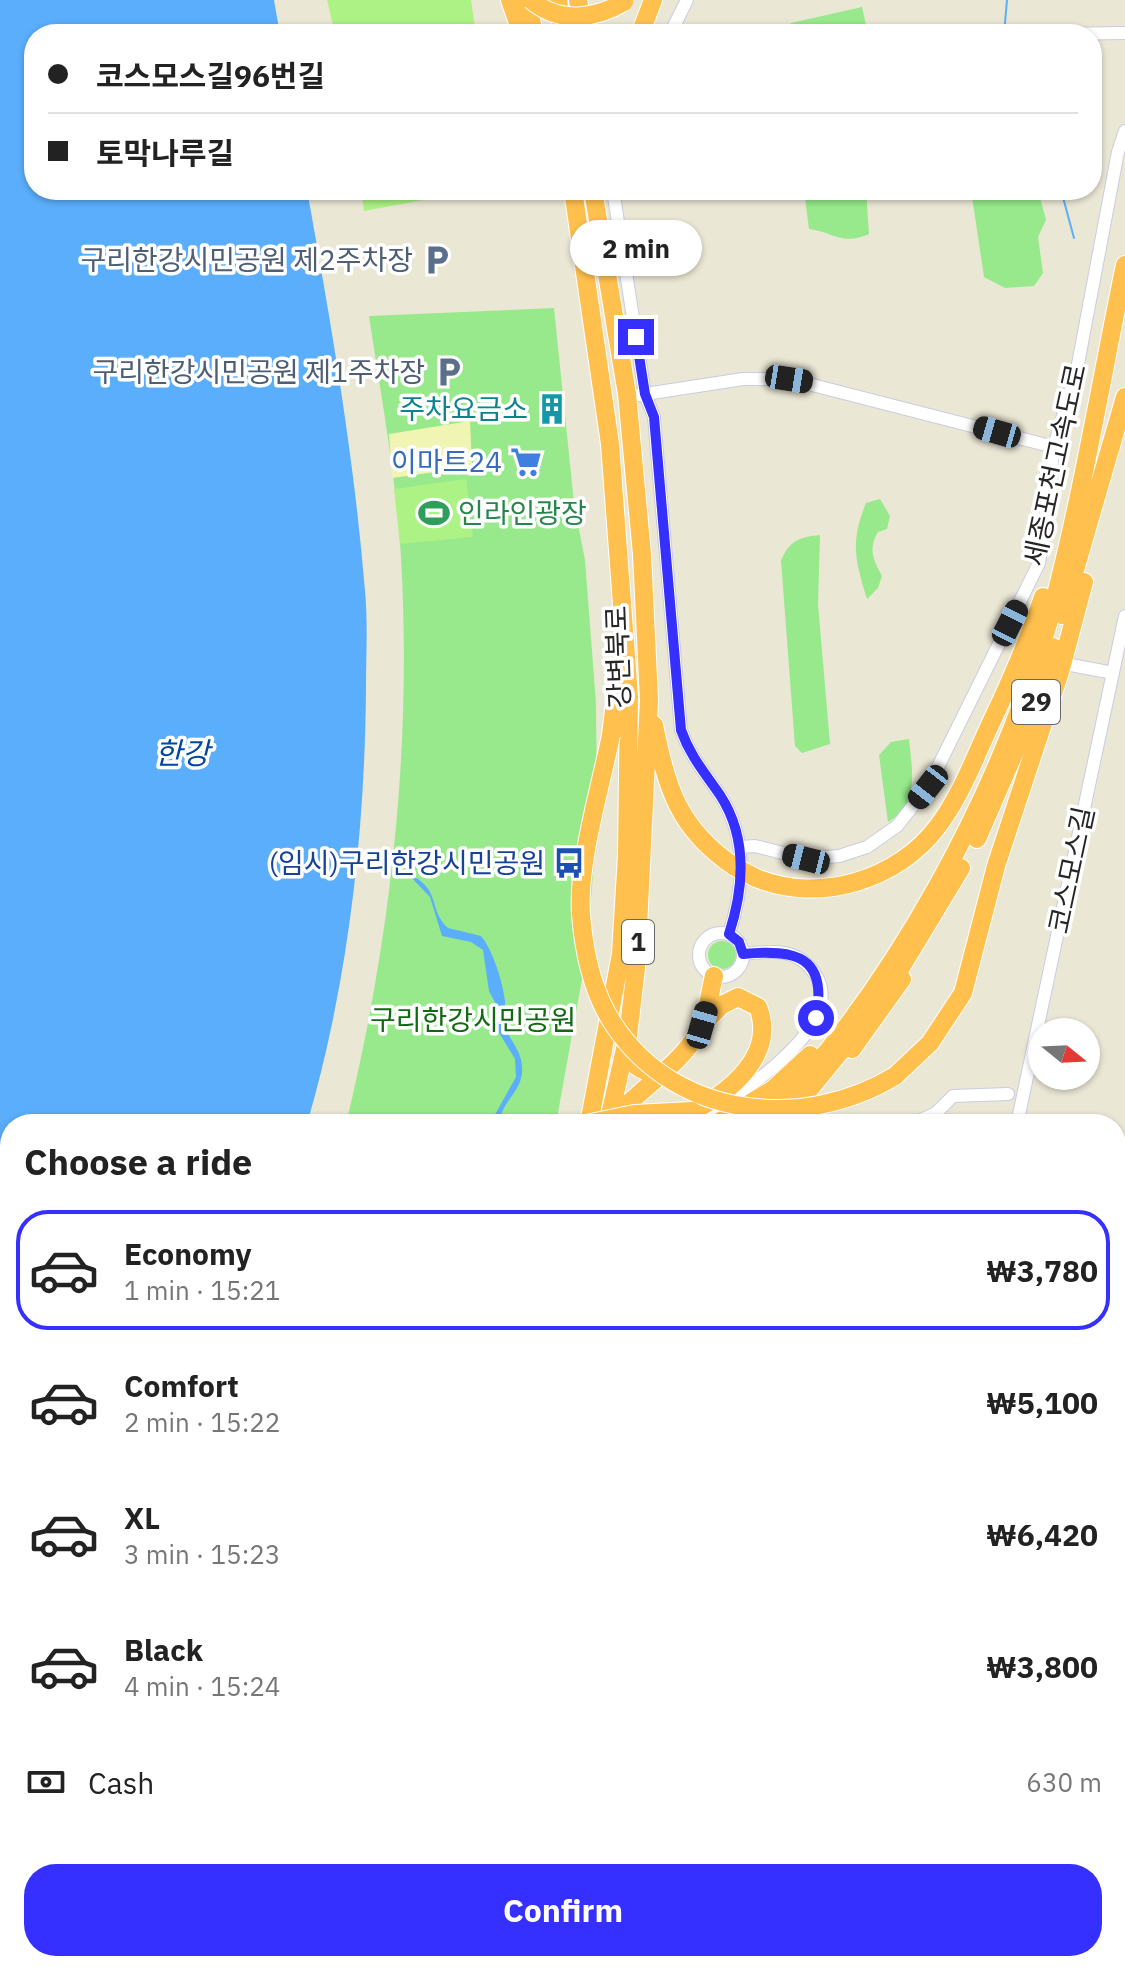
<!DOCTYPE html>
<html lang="en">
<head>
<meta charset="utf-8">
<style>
  :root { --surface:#fff; --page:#f2f2f2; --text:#222; --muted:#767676; --line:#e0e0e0; --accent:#352fff }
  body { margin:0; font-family:"IBM Plex Sans","Noto Sans KR",sans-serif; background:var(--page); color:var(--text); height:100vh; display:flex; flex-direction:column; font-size:30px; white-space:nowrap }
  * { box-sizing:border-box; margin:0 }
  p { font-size:26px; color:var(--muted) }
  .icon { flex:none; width:44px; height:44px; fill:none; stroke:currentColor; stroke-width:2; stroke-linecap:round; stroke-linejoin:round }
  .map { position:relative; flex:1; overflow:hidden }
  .drawer { position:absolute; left:0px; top:1114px; width:1126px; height:858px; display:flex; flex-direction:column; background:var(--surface); border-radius:32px 32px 0 0; box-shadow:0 2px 6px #0004 }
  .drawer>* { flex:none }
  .top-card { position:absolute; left:24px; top:24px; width:1078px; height:176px; border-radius:32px; box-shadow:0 2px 6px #0004; display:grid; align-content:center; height:176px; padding:0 24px; background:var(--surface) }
  .needle { width:52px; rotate:108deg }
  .tools { position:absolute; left:1028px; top:1018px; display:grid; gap:16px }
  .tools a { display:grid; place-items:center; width:72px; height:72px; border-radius:50%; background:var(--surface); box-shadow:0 2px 6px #0004; font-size:40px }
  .end { position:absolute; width:36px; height:36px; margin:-18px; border:10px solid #352fff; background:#fff; box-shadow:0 0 0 4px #fff }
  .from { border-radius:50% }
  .bubble { position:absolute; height:56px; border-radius:28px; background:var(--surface); box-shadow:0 2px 6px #0004; font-size:26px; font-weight:800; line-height:56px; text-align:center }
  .car { position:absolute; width:24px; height:48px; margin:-24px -12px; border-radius:10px; box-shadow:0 0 6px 2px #0007; background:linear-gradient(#222 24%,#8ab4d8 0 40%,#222 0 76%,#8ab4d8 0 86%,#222 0) }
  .top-card b { display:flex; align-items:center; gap:28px; height:76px; font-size:30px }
  .top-card b+b { border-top:2px solid var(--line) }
  .top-card i { width:20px; height:20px; background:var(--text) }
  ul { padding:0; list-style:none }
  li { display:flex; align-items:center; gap:24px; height:120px; margin:0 16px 12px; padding:0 8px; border:4px solid transparent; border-radius:32px }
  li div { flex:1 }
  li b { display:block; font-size:30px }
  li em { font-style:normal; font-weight:800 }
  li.active { border-color:var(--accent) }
  li>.icon { width:72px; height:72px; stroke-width:1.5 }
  h2 { padding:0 24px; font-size:36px; line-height:96px }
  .pay { display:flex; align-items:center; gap:20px; height:88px; padding:0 24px; font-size:30px }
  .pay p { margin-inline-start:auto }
  .primary-button { display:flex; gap:16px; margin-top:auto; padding:16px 24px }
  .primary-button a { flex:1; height:92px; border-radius:32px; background:var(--accent); color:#fff; font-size:32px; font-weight:800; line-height:92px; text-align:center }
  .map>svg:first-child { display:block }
  .green { fill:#97e98b }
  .sand { fill:#f1f5b3 }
  .pitch { fill:#acf285 }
  .water { fill:#5baefb }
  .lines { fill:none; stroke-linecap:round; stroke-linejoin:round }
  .stream { stroke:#5baefb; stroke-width:2 }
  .minor-casing { stroke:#cbcbe2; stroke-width:14 }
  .highway-casing { stroke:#fff; stroke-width:20 }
  .minor { stroke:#fff; stroke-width:12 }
  .highway { stroke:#ffc04d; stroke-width:18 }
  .highway-bridge-casing { stroke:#fff; stroke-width:20; stroke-linecap:butt }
  .highway-bridge { stroke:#ffc04d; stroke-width:18 }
  .route { stroke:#352fff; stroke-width:10 }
  .labels { text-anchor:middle; stroke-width:7; stroke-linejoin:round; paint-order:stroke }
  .shield { fill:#fff; stroke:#676767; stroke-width:2 }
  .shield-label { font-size:26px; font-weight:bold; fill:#262626 }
  .service-label { font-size:28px; fill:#4e5e75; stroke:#fff; text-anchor:end }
  .culture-label { font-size:28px; fill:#0d838f; stroke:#fff; text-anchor:end }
  .shop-label { font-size:28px; fill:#366cbe; stroke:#fff; text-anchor:end }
  .street-label { font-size:28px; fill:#262626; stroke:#fff }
  .leisure-label { font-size:28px; fill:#27864d; stroke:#fff; text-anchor:start }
  .transit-label { font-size:28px; fill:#164399; stroke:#fff; text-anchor:end }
  .park-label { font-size:28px; fill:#116912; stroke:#fff }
  .water-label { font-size:30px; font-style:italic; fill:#0047a1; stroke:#fff }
</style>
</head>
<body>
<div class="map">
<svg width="1125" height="1971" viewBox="0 0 1125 1971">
  <rect width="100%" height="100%" fill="#ebe7d5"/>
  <path class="green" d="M862 7 868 34H784L791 23Z
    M804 190H866L869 234C841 246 834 232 809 229Z
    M971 190H1038L1046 220 1038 237 1043 273 1034 286 1005 288 984 277Z
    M554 308 574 503 585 560 596 703 597 822 587 951 556 1124H346C391 938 412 749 401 557 396 476 381 396 369 316Z
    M880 499 890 516 887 529 878 532C868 548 873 560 882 576L878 588 867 599C855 560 850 542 866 503Z
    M820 535 818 604 830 744 802 753 795 746 781 561C789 541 799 537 820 535Z
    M909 739C912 769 920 805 888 822L879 755 891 742Z
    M708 955a14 14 0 1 1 28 0a14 14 0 1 1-28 0Z
    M158 1962H274L272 1971H158Z"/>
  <path class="sand" d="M470 421 472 467 392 478 389 434Z"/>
  <path class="pitch" d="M327 0H471L476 34H335Z
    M361 190H478L364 211Z
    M466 479 473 537 400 544 394 489Z"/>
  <path class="water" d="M0 0H274L280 34H34V190H307C331 323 354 456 365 591 368 623 366 656 366 688 365 833 348 984 307 1124H10V1962H118V1971H0Z
    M407 873C443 889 427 909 448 928L481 936C493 950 503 983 505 1001 506 1008 502 1014 503 1020 507 1040 524 1050 522 1073 520 1094 499 1104 500 1124H493L492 1120 516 1077 515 1059 493 1023 499 1010 489 991 483 950 471 942 442 936 430 897Z"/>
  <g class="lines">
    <path class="stream" d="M1004 34 1007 0
      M1061 190 1074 238"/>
    <defs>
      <path id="minor" d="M670 34 687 0
        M1052 34 1125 33
        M613 190 645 394 654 417 681 730C690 756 705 773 720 795 748 838 744 888 729 934
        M639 395 743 379H789L1054 447
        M1071 665 1113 673
        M740 847 755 846 806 859 839 856 867 847 897 826 928 787 1039 563 1054 447 1078 364 1118 152 1125 131
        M699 955a22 22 0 1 1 44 0a22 22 0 1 1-44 0Z
        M690 1124C727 1103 851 1028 815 974 798 947 772 951 743 954
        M865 1124H872
        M913 1124 936 1113 953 1096 1008 1094
        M1017 1124 1125 616
        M1116 1271 1125 1247
        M1116 1445 1125 1447
        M1116 1829 1125 1820
        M932 1962 950 1971
        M1088 1962 1093 1971
        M660 1971 669 1962
        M683 1971 686 1962"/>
      <path id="highway" d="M510 0 522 34
        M527 0 534 34
        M558 0 563 34
        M578 0 584 34
        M640 34 653 0
        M573 190 610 444 629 697 627 855 621 954 589 1124
        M593 190 627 394 642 554 649 700 636 968 628 1036 608 1124
        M1062 615 1125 397
        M654 725C667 788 678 829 735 867
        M611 735 619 670
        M977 839 1037 700 1053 647
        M756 878C820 904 898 880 938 826 960 797 974 760 989 727 1009 685 1028 642 1043 597
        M889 987 961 868
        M628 1041C629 1065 639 1074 663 1072
        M852 1049 902 979
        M895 1076 930 1043 963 993 996 866 1060 672 1084 582
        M692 1111C729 1093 777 1055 758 1007L738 997 722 1005 702 1025
        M611 1122C638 1088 684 1065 702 1025 708 1010 710 992 714 976
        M716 1124 772 1090 810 1055
        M763 1124C895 990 1002 791 1052 610 1082 497 1101 380 1125 265
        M781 1124 853 1036
        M0 1621 10 1615
        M0 1651 10 1644
        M327 1971 329 1962
        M341 1971 343 1962
        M358 1971 360 1962"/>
    </defs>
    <use href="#minor" class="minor-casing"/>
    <use href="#highway" class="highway-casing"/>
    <use href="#minor" class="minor"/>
    <use href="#highway" class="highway"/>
    <defs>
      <path id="highway-bridge" d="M531 0C559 24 595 19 624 2
        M611 735C601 786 577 864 581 915 584 952 593 994 614 1025 676 1119 804 1131 895 1076
        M735 867 756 878
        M586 1124 634 1114 692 1111"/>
    </defs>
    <use href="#highway-bridge" class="highway-bridge-casing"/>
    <use href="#highway-bridge" class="highway-bridge"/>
  </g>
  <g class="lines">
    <path class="route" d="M636 337 645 394 654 417 681 730C690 756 705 773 720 795 748 838 744 888 729 934L739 942 743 954C796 949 828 956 816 1018"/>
  </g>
  <defs>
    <symbol id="parking-bare" viewBox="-9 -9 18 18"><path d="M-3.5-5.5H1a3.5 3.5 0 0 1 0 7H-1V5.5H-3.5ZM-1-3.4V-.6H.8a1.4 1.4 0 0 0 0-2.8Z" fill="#5c6f8a" stroke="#fff" stroke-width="2.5" paint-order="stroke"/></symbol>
    <symbol id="building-bare" viewBox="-9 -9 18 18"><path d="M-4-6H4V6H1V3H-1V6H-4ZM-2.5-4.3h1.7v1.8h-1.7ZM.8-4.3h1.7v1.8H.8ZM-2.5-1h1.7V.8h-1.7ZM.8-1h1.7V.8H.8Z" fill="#0f9aa8" stroke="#fff" stroke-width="2.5" paint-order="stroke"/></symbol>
    <symbol id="supermarket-bare" viewBox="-9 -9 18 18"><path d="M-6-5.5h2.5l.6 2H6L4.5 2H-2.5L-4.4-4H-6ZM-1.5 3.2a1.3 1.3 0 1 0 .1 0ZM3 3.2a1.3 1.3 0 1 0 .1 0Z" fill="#3f7fe0" stroke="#fff" stroke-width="2.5" paint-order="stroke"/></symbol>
    <symbol id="stadium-bare" viewBox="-9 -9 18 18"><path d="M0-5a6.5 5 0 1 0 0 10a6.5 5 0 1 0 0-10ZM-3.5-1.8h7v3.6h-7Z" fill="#2e9e5b" stroke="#fff" stroke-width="2.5" paint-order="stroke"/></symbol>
    <symbol id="bus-bare" viewBox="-9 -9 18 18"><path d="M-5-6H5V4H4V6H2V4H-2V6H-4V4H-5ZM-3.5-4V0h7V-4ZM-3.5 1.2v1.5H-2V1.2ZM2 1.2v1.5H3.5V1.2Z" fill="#1a4fb4" stroke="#fff" stroke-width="2.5" paint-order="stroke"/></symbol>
  </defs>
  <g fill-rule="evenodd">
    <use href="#parking-bare" x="415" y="238" width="44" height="44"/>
    <use href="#parking-bare" x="427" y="350" width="44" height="44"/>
    <use href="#building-bare" x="530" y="387" width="44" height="44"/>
    <use href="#supermarket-bare" x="504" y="440" width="44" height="44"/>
    <use href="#stadium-bare" x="412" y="491" width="44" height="44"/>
    <use href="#bus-bare" x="547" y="841" width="44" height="44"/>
  </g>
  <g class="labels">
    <g class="shield">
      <rect x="1012" y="680" width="48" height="44" rx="6"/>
      <rect x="622" y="920" width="32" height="44" rx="6"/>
    </g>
    <g class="shield-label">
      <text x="1036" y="711">29</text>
      <text x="638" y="951">1</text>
    </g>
    <g class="service-label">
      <text x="413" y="270">구리한강시민공원 제2주차장</text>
      <text x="425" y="382">구리한강시민공원 제1주차장</text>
    </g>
    <g class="culture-label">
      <text x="528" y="419">주차요금소</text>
    </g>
    <g class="shop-label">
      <text x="502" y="472">이마트24</text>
    </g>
    <g class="street-label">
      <text transform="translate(1055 465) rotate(-78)" y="10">세종포천고속도로</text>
      <text transform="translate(618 657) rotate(-92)" y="10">강변북로</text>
      <text transform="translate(1071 870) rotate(-78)" y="10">코스모스길</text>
    </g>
    <g class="leisure-label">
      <text x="458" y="523">인라인광장</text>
    </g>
    <g class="transit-label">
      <text x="545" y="873">(임시)구리한강시민공원</text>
    </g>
    <g class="park-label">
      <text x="473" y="1030">구리한강시민공원</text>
    </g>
    <g class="water-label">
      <text x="182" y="764">한강</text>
    </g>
  </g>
</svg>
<div class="tools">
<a><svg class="needle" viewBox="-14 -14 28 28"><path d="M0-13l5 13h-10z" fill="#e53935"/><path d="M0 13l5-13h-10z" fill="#767676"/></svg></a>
</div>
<i class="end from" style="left:816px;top:1018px"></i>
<i class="end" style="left:636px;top:337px"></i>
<div class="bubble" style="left:570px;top:220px;width:132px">2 min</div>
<i class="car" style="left:789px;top:379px;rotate:99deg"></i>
<i class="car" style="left:997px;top:432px;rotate:286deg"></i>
<i class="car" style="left:1010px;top:623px;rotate:27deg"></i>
<i class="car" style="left:928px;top:787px;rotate:218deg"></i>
<i class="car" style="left:806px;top:859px;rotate:284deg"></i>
<i class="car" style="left:702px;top:1025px;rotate:16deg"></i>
<div class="top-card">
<b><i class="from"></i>코스모스길96번길</b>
<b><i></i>토막나루길</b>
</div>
<section class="drawer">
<h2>Choose a ride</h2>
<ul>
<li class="active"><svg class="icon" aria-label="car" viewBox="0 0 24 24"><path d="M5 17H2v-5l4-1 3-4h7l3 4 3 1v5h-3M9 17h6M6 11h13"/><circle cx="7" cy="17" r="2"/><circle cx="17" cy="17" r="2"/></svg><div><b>Economy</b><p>1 min · 15:21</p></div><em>₩3,780</em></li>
<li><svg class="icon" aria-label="car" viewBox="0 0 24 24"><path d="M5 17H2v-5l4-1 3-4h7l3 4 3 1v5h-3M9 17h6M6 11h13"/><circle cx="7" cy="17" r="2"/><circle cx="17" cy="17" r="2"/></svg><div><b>Comfort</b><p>2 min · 15:22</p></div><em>₩5,100</em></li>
<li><svg class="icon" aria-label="car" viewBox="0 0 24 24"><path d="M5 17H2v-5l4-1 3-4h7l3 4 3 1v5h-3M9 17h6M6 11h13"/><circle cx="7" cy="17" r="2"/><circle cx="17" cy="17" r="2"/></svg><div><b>XL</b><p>3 min · 15:23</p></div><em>₩6,420</em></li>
<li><svg class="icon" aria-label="car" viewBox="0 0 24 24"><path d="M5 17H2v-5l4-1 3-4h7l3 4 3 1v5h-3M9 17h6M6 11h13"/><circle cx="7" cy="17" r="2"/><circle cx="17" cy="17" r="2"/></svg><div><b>Black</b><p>4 min · 15:24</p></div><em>₩3,800</em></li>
</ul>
<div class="pay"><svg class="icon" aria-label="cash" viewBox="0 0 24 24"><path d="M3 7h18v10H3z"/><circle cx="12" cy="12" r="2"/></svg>Cash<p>630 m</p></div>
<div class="primary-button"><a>Confirm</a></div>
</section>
</div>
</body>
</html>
